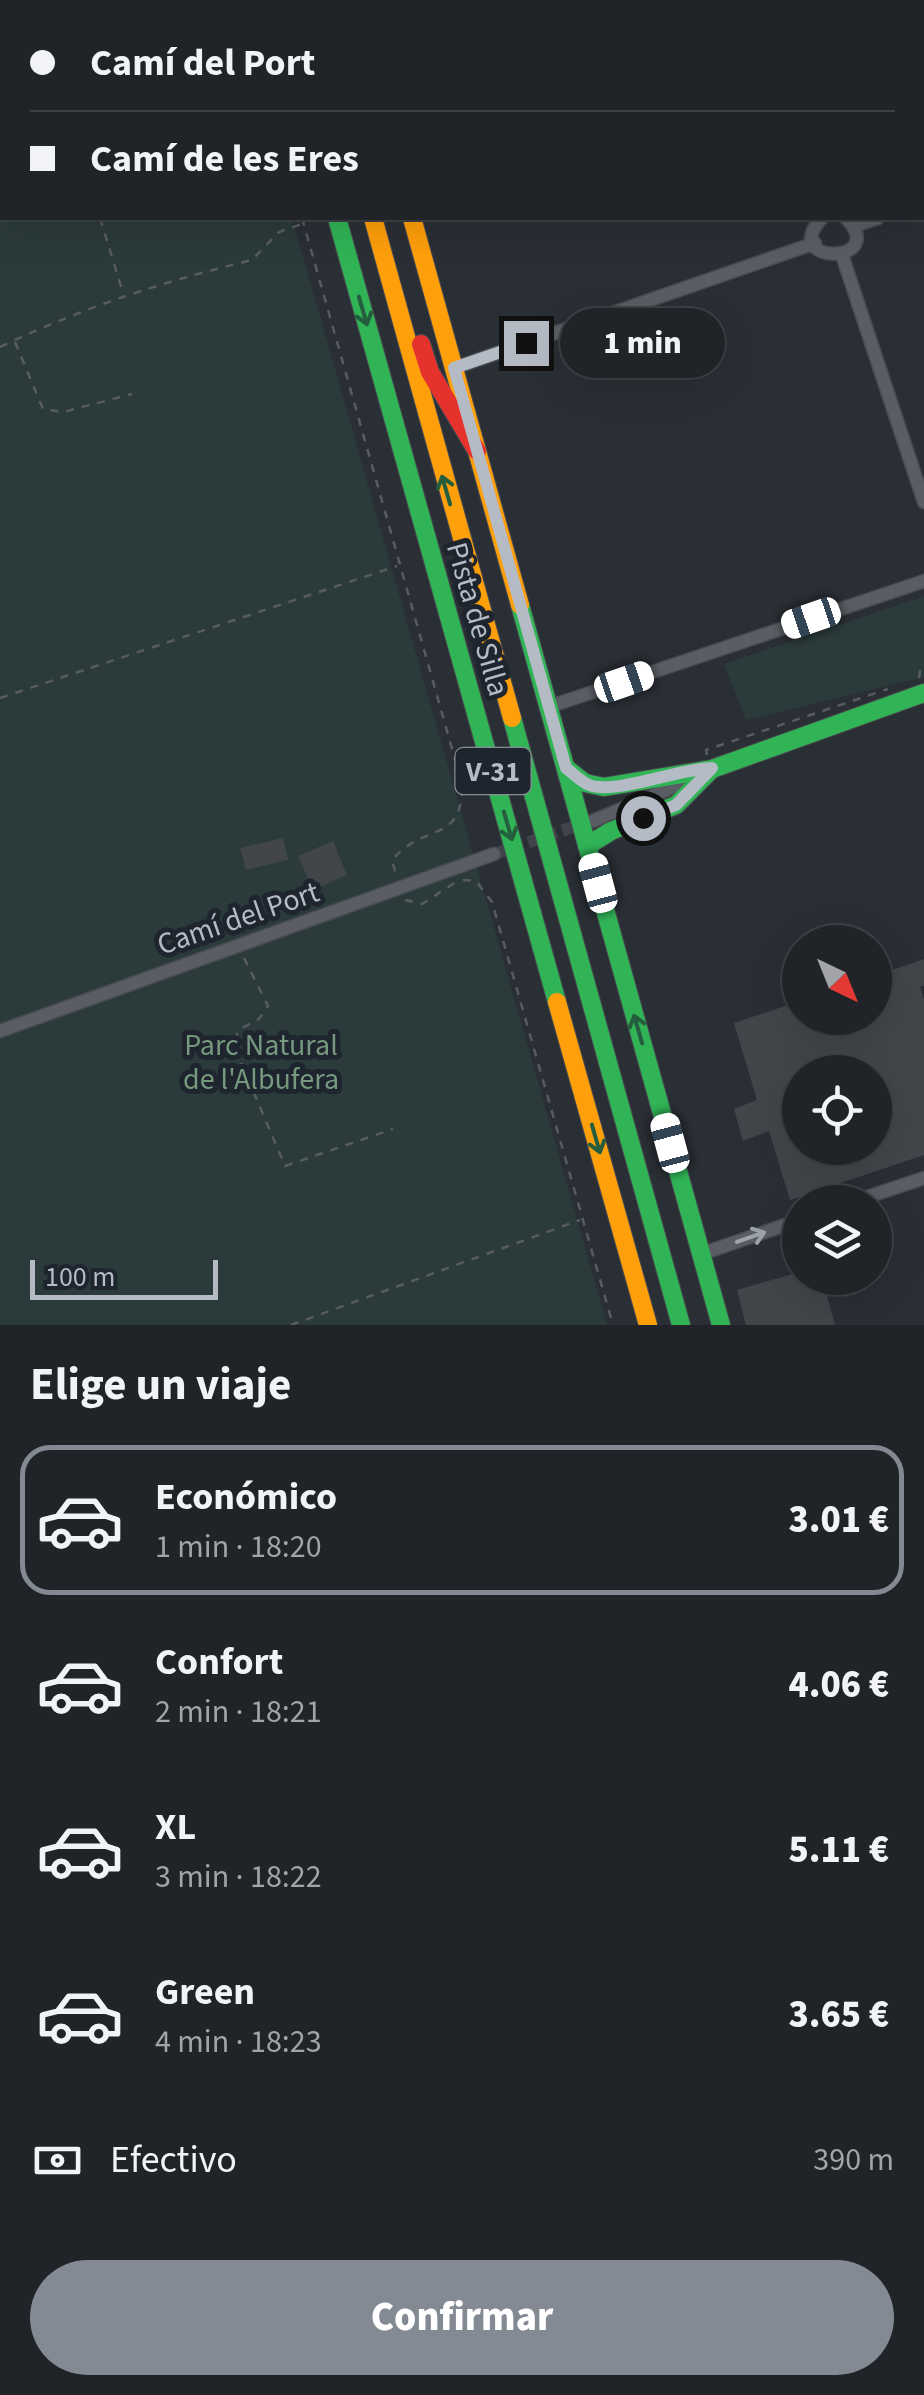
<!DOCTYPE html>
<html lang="es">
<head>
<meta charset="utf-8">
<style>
  :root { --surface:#202328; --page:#282b30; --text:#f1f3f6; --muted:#a2a4a8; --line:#3d4045; --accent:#848a93 }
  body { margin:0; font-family:"Source Sans 3",sans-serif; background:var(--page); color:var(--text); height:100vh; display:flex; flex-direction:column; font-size:38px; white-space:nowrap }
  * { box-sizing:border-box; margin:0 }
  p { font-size:32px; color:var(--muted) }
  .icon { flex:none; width:55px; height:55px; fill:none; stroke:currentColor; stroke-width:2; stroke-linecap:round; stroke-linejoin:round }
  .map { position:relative; height:1325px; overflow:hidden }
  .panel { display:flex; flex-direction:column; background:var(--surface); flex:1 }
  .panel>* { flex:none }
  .guide { position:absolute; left:0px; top:0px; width:925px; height:220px; box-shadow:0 10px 40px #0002,0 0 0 2px var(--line); display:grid; align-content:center; height:220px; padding:0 30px; background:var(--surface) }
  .needle { width:65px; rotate:137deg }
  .controls { position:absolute; left:782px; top:925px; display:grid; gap:20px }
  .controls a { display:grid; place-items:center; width:110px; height:110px; border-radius:50%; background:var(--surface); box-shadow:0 10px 40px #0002,0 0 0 2px var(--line); font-size:50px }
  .scale { position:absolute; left:30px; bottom:25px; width:188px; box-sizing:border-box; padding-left:10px; border:5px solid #b5bbc5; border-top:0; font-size:28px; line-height:35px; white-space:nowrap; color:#b5bbc5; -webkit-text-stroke:8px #1e252e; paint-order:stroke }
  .end { position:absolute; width:45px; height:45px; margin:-22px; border:12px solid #b5bbc5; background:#111; box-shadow:0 0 0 5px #111 }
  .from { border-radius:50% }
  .bubble { position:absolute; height:70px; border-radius:35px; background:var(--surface); box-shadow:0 10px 40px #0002,0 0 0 2px var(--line); font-size:32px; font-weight:800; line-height:70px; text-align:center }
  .car { position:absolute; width:30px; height:60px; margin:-30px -15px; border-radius:12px; box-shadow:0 0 8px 2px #0007; background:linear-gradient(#fff 24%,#345 0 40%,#fff 0 76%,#345 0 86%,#fff 0) }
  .guide b { display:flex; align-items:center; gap:35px; height:95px; font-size:38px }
  .guide b+b { border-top:2px solid var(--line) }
  .guide i { width:25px; height:25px; background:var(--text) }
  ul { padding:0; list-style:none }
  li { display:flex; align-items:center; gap:30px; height:150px; margin:0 20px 15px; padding:0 10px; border:5px solid transparent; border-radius:30px }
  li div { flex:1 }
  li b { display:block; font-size:38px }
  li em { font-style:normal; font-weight:800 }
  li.on { border-color:var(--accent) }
  li>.icon { width:90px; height:90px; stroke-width:1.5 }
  h2 { padding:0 30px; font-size:45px; line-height:120px }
  .pay { display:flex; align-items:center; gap:25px; height:110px; padding:0 30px; font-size:38px }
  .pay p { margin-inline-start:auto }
  .button { display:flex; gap:20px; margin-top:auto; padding:20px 30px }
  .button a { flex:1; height:115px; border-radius:60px; background:var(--accent); color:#fff; font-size:40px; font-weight:800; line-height:115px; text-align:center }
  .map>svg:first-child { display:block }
  .green { fill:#2b3a3b }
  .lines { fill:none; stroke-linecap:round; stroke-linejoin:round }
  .stream { stroke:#3b495c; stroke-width:4 }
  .building { fill:#42464b; fill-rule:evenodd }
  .street-tunnel { stroke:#3f444b; stroke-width:12; stroke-dasharray:12 6; stroke-linecap:butt }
  .street-casing { stroke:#484b50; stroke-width:15 }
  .fast-casing { stroke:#484b50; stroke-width:20 }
  .slow-casing { stroke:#484b50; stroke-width:20 }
  .jam-casing { stroke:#484b50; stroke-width:20 }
  .path { stroke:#585c60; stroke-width:2.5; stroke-dasharray:8 8; stroke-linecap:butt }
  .street { stroke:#5a5d63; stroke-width:12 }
  .fast { stroke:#30b455; stroke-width:18 }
  .slow { stroke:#ff9f0a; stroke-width:18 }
  .jam { stroke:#e5322d; stroke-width:18 }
  .oneway { stroke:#255e3e }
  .oneway2 { stroke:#9ea4ac }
  .route { stroke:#b5bbc5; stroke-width:12 }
  .labels { text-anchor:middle; stroke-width:10; stroke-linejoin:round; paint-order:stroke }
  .shield { fill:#1e252e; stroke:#888e98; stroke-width:2.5 }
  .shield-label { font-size:28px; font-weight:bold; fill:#b5bbc5 }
  .street-label { font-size:30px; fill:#b5bbc5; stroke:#1e252e }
  .park-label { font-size:30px; fill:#76987e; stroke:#1e252e }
</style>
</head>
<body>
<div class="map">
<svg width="924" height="1325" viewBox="0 0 924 1325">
  <rect width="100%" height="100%" fill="#2a2f35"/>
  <path class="green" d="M0 0H230L2 2V218H292L607 1325H0Z
    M924 596V677L746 720 724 664Z"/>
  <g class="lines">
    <path class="stream" d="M141 2 145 0
      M0 75 2 74"/>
  </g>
  <path class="building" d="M283 838 288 860 246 870 240 848Z
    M333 841 347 875 313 890 298 856Z
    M924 959V986L920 987 924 1000V1155L790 1200 769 1131 743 1141 734 1109 757 1100 734 1023 800 1001V1018H875V976ZM800 1072H875V1148H800Z
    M800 1272V1278H822L835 1325H746L737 1290Z"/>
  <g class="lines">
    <path class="street-tunnel" d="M494 854 585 823"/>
    <defs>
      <path id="street" d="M756 0 757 2
        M922 202H924
        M822 218C777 266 891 265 846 218
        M853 226 878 218
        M842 255 924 502
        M454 368 815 243
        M548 707 924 581
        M593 821 697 777
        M0 1031 494 854
        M852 1202 924 1178
        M701 1254 800 1220"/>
      <path id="fast" d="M276 0V2
        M337 218 557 1002
        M520 605 721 1325
        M512 718 681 1325
        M566 768 585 783 604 787 712 769 924 693
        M587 846 611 831 676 805 712 769"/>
      <path id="slow" d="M311 0 312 2
        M373 218 512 718
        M412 218 520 605
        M557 1002 648 1325"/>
      <path id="jam" d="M351 0V2
        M421 344 430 372 477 451"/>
    </defs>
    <use href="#street" class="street-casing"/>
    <use href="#fast" class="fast-casing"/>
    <use href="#slow" class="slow-casing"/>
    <use href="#jam" class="jam-casing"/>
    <path class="path" d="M243 0 244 2
      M100 218 123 293
      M302 218 462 784C463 845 425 821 392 860L396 875
      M15 342 43 409 63 412 132 394
      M0 347C84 307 162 282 252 260L279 232 302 224
      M919 678 920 671 924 669
      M0 698 397 566
      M707 755 706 750 888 689
      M463 880 476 881 492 902 613 1325
      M405 900 422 904 456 882
      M244 958 268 1006 259 1019 238 1030 234 1046 285 1166 393 1129
      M291 1325 580 1220"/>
    <use href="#street" class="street"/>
    <use href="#fast" class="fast"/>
    <use href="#slow" class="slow"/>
    <use href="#jam" class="jam"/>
  </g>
  <defs><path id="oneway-shaft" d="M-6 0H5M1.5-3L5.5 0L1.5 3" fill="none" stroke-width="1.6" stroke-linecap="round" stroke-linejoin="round" transform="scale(2.5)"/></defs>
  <g class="oneway">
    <use href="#oneway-shaft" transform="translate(363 311) rotate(74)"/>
    <use href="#oneway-shaft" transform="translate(446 490) rotate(-106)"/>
    <use href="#oneway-shaft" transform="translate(508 826) rotate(74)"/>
    <use href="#oneway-shaft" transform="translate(638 1029) rotate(-106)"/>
    <use href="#oneway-shaft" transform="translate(596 1139) rotate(74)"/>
  </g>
  <use class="oneway2" href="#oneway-shaft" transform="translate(751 1237) rotate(-19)"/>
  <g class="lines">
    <path class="route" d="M526 343 454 368 566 768C574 774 583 784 592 786 620 793 678 769 712 768L676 805 643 818"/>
  </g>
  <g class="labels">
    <rect class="shield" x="455.5" y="748" width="75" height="46" rx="8"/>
    <g class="shield-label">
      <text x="493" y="781">V-31</text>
    </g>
    <g class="street-label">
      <text transform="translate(478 619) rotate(74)" y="10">Pista de Silla</text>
      <text transform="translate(238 918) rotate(-19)" y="10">Camí del Port</text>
    </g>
    <g class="park-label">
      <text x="261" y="1055">Parc Natural<tspan x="261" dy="34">de l'Albufera</tspan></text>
    </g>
  </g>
</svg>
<div class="controls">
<a><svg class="needle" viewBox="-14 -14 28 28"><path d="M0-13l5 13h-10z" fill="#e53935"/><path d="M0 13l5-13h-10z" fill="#a2a4a8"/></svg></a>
<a><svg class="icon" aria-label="locate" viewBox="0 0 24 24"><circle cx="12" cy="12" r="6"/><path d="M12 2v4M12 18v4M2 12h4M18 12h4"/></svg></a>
<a><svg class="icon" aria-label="layers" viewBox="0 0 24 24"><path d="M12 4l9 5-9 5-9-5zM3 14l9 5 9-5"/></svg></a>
</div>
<div class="scale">100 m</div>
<i class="end from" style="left:643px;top:818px"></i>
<i class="end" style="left:526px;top:343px"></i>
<div class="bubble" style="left:560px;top:308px;width:165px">1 min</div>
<i class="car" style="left:811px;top:618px;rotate:251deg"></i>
<i class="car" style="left:624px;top:682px;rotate:71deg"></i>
<i class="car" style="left:598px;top:883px;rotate:345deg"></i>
<i class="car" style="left:670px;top:1143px;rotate:345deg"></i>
<div class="guide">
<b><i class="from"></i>Camí del Port</b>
<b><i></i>Camí de les Eres</b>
</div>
</div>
<section class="panel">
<h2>Elige un viaje</h2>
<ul>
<li class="on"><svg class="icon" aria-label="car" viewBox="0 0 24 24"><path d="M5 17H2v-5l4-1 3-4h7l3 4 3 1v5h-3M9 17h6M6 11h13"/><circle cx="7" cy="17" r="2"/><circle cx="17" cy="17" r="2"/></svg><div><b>Económico</b><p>1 min · 18:20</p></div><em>3.01 €</em></li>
<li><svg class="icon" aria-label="car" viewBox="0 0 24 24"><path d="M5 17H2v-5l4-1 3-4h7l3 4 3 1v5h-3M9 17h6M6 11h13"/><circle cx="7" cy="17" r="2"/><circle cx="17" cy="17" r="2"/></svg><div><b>Confort</b><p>2 min · 18:21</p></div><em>4.06 €</em></li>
<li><svg class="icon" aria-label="car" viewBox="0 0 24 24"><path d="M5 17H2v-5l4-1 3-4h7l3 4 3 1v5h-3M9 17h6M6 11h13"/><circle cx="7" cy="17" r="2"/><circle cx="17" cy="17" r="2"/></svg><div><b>XL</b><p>3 min · 18:22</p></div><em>5.11 €</em></li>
<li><svg class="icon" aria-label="car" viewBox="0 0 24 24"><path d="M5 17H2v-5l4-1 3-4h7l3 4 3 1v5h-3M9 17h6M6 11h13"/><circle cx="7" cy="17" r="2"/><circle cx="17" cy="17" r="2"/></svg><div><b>Green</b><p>4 min · 18:23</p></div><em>3.65 €</em></li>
</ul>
<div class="pay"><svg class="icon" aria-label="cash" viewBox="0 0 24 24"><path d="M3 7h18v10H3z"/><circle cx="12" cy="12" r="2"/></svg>Efectivo<p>390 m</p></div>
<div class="button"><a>Confirmar</a></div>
</section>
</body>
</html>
